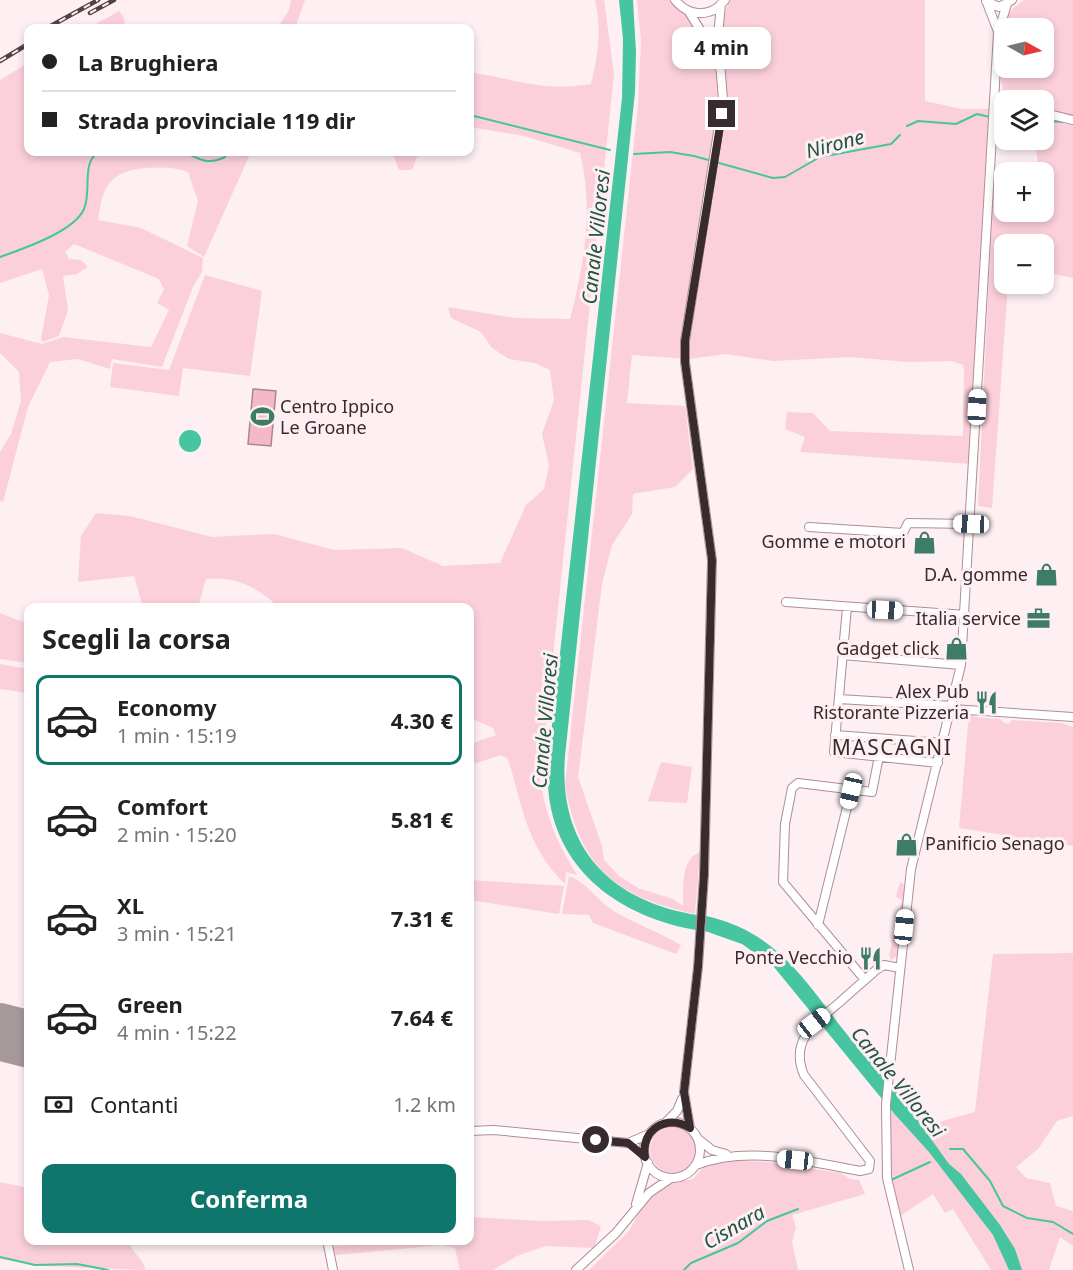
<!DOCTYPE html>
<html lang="it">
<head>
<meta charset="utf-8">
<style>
  :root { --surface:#fff; --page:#f2f2f2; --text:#222; --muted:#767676; --line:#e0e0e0; --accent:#0f766e }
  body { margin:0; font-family:"Noto Sans",sans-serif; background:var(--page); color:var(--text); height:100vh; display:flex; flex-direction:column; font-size:22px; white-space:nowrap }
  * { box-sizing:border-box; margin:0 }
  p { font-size:20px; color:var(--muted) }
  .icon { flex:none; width:33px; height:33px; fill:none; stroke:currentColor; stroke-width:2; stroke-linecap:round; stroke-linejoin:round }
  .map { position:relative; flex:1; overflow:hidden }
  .details { position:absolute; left:24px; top:603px; width:450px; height:642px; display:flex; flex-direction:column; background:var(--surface); border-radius:12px; box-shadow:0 3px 9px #0003 }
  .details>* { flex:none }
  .banner { position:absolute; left:24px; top:24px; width:450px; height:132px; border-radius:12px; box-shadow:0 3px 9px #0003; display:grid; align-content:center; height:132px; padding:0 18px; background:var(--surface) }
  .needle { width:39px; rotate:98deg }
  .buttons { position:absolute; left:994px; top:18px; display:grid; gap:12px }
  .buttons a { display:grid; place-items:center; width:60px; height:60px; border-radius:12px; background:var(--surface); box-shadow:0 3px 9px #0003; font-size:30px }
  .end { position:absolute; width:27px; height:27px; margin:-14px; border:8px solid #382b2e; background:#fff; box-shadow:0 0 0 3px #fff }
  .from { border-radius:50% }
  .bubble { position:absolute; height:42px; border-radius:12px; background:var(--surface); box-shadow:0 3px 9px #0003; font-size:20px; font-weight:700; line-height:42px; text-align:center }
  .car { position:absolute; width:18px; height:36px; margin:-18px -9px; border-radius:8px; box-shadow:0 0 4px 2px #0007; background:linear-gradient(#fff 24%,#345 0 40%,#fff 0 76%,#345 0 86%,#fff 0) }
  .banner b { display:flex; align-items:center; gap:21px; height:57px; font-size:22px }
  .banner b+b { border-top:2px solid var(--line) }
  .banner i { width:15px; height:15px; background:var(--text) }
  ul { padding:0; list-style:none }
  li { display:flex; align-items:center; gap:18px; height:90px; margin:0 12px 9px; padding:0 6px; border:3px solid transparent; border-radius:12px }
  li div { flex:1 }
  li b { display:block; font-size:22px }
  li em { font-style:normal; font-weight:700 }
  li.current { border-color:var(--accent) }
  li>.icon { width:54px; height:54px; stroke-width:1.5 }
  h2 { padding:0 18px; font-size:27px; line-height:72px }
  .pay { display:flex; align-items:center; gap:15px; height:66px; padding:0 18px; font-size:22px }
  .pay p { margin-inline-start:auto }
  .button { display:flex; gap:12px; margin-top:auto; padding:12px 18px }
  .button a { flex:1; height:69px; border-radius:12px; background:var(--accent); color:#fff; font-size:24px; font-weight:700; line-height:69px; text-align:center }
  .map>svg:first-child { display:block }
  .green { fill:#fbd0db; fill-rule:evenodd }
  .water { fill:#46c5a0 }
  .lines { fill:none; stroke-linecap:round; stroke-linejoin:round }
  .stream { stroke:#46c5a0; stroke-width:2 }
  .taxiway { stroke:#a6999c; stroke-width:18 }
  .runway { stroke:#a6999c; stroke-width:44 }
  .building { fill:#f5b8c8; stroke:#a78890; stroke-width:1.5 }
  .minor-casing { stroke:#ae8e96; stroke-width:10 }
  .minor { stroke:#fff; stroke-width:8 }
  .rail-casing { stroke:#504346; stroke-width:4.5 }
  .rail { stroke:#fdeff2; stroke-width:2; stroke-dasharray:7; stroke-linecap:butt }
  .route { stroke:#382b2e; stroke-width:8 }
  .labels { text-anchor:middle; stroke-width:6; stroke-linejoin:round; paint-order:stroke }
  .poi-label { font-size:18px; fill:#382b2e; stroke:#fdeff2; text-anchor:end }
  .water-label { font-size:20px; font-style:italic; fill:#225546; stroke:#fdeff2 }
  .quarter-label { font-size:21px; letter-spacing:1.5px; fill:#382b2e; stroke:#fdeff2 }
</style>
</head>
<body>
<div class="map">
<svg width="1073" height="1270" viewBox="0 0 1073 1270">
  <rect width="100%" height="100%" fill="#fdeff2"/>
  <path class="green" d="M291 0H305L295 28H271L279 26 289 10Z
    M595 0H604L614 74 540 780C547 819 556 841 577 875L566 872 565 884C526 846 523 807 508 759L501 755 470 765V744L496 735 493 728 470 718V608L274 607 273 602C253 585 233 576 206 579L198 607H143L134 576 78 582 81 536 96 513 130 516 212 537 274 534 334 550 402 548 443 566 500 563 526 505 544 489 549 466 542 434 554 400 550 370 535 363 509 359 492 348 481 332 451 318 448 307 515 318 570 319C584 265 594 209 580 153L524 136 470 127V101L474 73C520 80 543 92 591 84 598 56 602 29 595 0Z
    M637 0H672C675 7 680 8 685 13 700 29 709 53 716 73L726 71C723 47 719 22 730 0H925V101L962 109H991L971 464 800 452 805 437 785 429 787 412 813 413 830 431 963 436 964 369 963 365 952 361 909 362 849 357 773 361 726 354 689 359 632 355 627 403 685 406 693 469 675 487 633 494 632 514 612 545 602 584 578 777 602 846 604 860 619 876 638 888 673 899 683 906C684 887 680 860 700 852L695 914C615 896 580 868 565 785L638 106 641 41Z
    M1024 0H1073V278L1044 272V244H1005V284H1008L992 508 978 506 993 189 1005 191V212H1044V172H1039L1035 140H1044V100H1019L1005 95C998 78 998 32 1007 16 1011 9 1017 5 1024 0ZM1005 28H1044V68H1005Z
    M119 11 124 18 125 28H89Z
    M28 63V152H251L204 257 187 246 198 201 188 172C173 167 162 167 146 168 109 172 103 185 98 220L141 228 203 258 202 272 193 287 162 367 112 359 110 369 78 359 50 362 28 407 3 502 0 501V452L11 434 21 401 19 372 0 353V333L42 344 63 337 151 347 169 310 157 303 164 289 159 279 74 244 65 252 69 259 81 260 88 267 77 274 63 276 68 310 59 336 43 342 41 339 49 295 42 269 0 283V80Z
    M392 152H419L412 170H399Z
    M205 275 262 291 250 376 183 368 179 396 110 387 113 363 169 370Z
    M0 613 28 624V663L0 659Z
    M0 664 28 669V693L0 689Z
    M969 714 975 717 1000 719 1004 723 1009 724 1012 720 1062 723 1073 727V846L959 828Z
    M661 762 692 767 687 803 648 801Z
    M569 876C588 883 599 903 617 913 638 925 661 933 681 945L676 954 593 923 589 915 562 914Z
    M470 880 564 886 559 914 470 900Z
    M900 882 905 885 897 956 891 960 889 955 902 900 896 897Z
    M1073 953V1116L1057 1121 1038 1149 1016 1167 1026 1178 1050 1183 1056 1206 1073 1211V1246L1060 1237 1049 1270H991L953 1209 945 1213 933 1194 900 1216 890 1178V1112L935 1123 975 1112 993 954Z
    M650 1150a23 23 0 1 1 46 0a23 23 0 1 1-46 0Z
    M721 1160 767 1162 841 1173 850 1179 859 1180 865 1194 792 1215 796 1227 792 1242 798 1270H589L629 1231 641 1209 659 1189 670 1183 693 1179 704 1166Z
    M0 1182 28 1188V1240L130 1241C130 1253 144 1257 145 1270L44 1266 0 1259Z
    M470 1217 543 1221 588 1220 601 1226 594 1248 545 1246 517 1256 493 1270H460L455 1248 442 1245 336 1255 332 1246 370 1244V1240H470Z"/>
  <path class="water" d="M619 0H633L636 52 635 92 565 756C558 847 610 901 697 915L696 930C627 918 563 878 550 803 546 780 548 757 551 734L622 98 623 39Z
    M179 441a11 11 0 1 1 22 0a11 11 0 1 1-22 0Z
    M706 916C799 936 820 1018 885 1075L882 1099 774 967 742 944 705 931Z
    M893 1086 949 1164 961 1174 1000 1225 1015 1249 1022 1270H1009L993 1235 929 1152 890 1109Z"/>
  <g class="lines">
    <path class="stream" d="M470 115 610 150
      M996 118 1005 119
      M1044 121 1067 122
      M907 126 918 121 956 124 977 114 990 117
      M185 152C199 160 209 165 225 157L227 152
      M634 154 670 152 694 156 773 178 785 177 820 157 891 144 900 135
      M0 257C22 249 74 232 84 209 92 191 81 164 98 152
      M950 1149H963L990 1181 1003 1206 1027 1218 1053 1222 1073 1234
      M891 1180 930 1162
      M0 1257 35 1265 77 1264 108 1270
      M684 1270 691 1263 738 1243 767 1221 798 1209"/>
    <path class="taxiway" d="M0 1052 28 1059"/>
    <path class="runway" d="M0 1025 28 1032"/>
  </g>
  <path class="building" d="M253 389 276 391 271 446 248 444Z"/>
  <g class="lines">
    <defs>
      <path id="minor" d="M675 0C689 17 711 18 725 0
        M986 1 999 7 1012 0
        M987 3 997 29
        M689 12 710 46 720 69
        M995 99 1005 102
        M1044 113 1073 120
        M809 527 903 533 908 523 971 524
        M786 602 966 615
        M847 607 834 752 938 763
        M842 655 961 665
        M839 699 953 706
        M952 709 1073 717
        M835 735 943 743
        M818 925 851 791
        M865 980 783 882 785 824 792 788 798 783 872 792 879 756
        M644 1150a28 28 0 1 1 56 0a28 28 0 1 1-56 0Z
        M666 1122 677 1111 682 1099
        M690 1128 684 1092 698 967 704 875 712 560 685 362V341L723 100 718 36 721 4
        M470 1131 494 1130 628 1143 649 1134
        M698 1139 712 1150 726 1154
        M696 1165C747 1145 807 1161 860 1171L869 1169 870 1161 804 1075C789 1040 816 1022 840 1002 852 991 864 981 876 970L884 965 900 968
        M636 1204 648 1163
        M327 1240 333 1270
        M576 1270 616 1233 649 1193 671 1178
        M909 1270 887 1178 886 1104 911 869 961 665 998 33 1007 4"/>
    </defs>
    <use href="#minor" class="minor-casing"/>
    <use href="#minor" class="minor"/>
    <defs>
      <path id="rail" d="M90 13 114 0
        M47 28 98 0
        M0 61 28 44"/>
    </defs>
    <use href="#rail" class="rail-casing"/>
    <use href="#rail" class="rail"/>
  </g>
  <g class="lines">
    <path class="route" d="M596 1140 628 1143 645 1157C640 1130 667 1113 690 1128L684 1092 698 967 704 875 712 560 685 362V341L722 114"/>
  </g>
  <defs>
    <symbol id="stadium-bare" viewBox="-9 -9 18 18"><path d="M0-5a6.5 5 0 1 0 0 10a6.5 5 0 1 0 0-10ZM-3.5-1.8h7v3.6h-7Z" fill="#3e7c68" stroke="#fdeff2" stroke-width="2.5" paint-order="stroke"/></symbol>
    <symbol id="shop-bare" viewBox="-9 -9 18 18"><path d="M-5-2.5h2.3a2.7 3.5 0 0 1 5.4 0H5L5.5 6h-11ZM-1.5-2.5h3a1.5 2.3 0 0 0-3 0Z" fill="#3e7c68" stroke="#fdeff2" stroke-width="2.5" paint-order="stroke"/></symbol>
    <symbol id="office-bare" viewBox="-9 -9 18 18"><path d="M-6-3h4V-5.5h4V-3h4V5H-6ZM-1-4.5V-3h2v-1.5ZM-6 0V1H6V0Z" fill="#3e7c68" stroke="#fdeff2" stroke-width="2.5" paint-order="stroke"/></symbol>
    <symbol id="restaurant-bare" viewBox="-9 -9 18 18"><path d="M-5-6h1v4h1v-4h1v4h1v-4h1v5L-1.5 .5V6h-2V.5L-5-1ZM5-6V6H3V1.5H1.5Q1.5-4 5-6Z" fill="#3e7c68" stroke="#fdeff2" stroke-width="2.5" paint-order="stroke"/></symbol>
  </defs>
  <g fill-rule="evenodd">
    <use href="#stadium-bare" x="246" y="400" width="33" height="33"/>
    <use href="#shop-bare" x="908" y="526" width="33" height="33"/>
    <use href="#shop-bare" x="1030" y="558" width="33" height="33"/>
    <use href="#office-bare" x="1022" y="602" width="33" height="33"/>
    <use href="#shop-bare" x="940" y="632" width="33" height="33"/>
    <use href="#restaurant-bare" x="970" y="686" width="33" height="33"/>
    <use href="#shop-bare" x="890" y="828" width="33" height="33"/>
    <use href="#restaurant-bare" x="854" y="942" width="33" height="33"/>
  </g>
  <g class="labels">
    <g class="poi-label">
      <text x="280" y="413" text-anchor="start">Centro Ippico<tspan x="280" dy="21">Le Groane</tspan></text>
      <text x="906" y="548">Gomme e motori</text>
      <text x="1028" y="581">D.A. gomme</text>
      <text x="1021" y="625">Italia service</text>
      <text x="939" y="655">Gadget click</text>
      <text x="969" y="698">Alex Pub<tspan x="969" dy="21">Ristorante Pizzeria</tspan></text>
      <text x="925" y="850" text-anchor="start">Panificio Senago</text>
      <text x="853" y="964">Ponte Vecchio</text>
    </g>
    <g class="water-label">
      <text transform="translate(835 144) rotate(-15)" y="7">Nirone</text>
      <text transform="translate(596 237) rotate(-84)" y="7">Canale Villoresi</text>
      <text transform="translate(545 721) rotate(-85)" y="7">Canale Villoresi</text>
      <text transform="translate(898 1082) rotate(51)" y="7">Canale Villoresi</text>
      <text transform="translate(734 1227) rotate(-30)" y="7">Cisnara</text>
    </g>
    <g class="quarter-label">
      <text x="892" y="755">MASCAGNI</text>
    </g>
  </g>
</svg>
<div class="buttons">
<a><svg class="needle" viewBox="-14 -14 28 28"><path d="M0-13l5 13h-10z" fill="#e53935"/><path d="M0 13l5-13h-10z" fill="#767676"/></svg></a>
<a><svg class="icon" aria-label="layers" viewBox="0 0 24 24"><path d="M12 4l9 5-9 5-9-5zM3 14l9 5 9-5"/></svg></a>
<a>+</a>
<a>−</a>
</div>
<i class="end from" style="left:596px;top:1140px"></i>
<i class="end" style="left:722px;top:114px"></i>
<div class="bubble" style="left:672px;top:27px;width:99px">4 min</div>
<i class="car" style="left:977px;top:407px;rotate:3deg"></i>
<i class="car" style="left:971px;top:524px;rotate:272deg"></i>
<i class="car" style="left:885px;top:610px;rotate:93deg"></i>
<i class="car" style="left:851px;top:791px;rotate:193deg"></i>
<i class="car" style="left:904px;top:927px;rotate:6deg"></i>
<i class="car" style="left:814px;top:1023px;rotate:52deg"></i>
<i class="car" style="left:795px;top:1160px;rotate:276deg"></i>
<div class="banner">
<b><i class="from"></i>La Brughiera</b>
<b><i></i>Strada provinciale 119 dir</b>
</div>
<section class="details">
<h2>Scegli la corsa</h2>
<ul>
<li class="current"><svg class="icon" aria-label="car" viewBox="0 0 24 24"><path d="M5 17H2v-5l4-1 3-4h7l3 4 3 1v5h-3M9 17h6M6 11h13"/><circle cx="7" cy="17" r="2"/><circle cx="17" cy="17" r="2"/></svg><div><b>Economy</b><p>1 min · 15:19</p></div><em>4.30 €</em></li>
<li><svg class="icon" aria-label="car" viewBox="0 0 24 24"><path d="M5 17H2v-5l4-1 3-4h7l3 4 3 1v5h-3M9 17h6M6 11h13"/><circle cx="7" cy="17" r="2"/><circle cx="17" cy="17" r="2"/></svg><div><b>Comfort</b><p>2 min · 15:20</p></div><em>5.81 €</em></li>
<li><svg class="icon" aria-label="car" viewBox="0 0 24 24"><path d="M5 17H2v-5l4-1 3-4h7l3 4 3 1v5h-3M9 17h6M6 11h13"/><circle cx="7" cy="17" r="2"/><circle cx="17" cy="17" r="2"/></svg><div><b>XL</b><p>3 min · 15:21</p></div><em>7.31 €</em></li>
<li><svg class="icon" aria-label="car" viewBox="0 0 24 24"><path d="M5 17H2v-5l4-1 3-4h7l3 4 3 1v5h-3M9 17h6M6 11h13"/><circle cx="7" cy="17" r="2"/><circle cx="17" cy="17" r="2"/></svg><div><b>Green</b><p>4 min · 15:22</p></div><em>7.64 €</em></li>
</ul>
<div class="pay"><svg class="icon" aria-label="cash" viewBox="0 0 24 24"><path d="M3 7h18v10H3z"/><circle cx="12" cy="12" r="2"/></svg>Contanti<p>1.2 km</p></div>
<div class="button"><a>Conferma</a></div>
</section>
</div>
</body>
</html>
